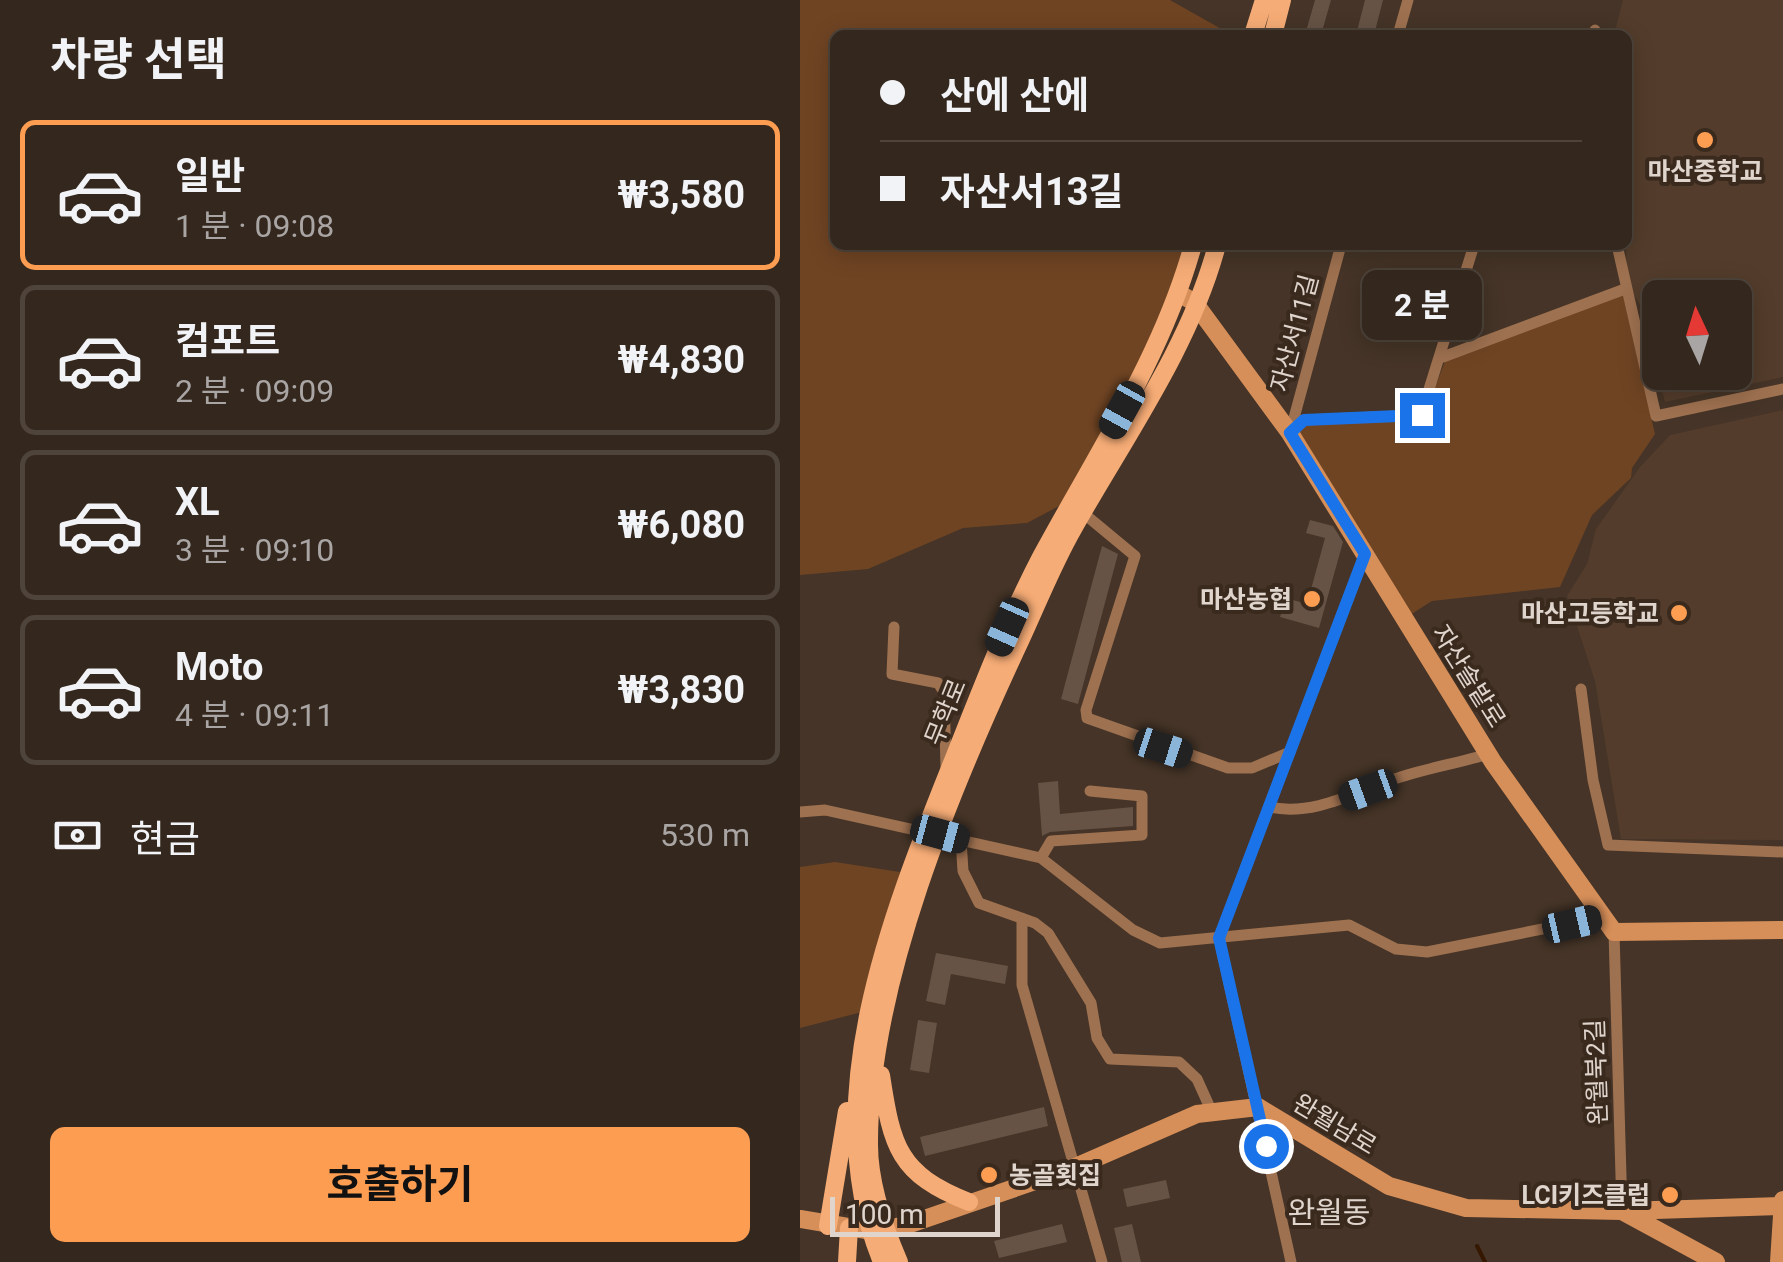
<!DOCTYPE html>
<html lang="ko">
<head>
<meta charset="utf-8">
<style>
  :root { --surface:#34271d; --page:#3c2f26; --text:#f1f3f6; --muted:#a9a5a4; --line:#4e443b; --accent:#fc9d52 }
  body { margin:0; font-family:Roboto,"Noto Sans KR",sans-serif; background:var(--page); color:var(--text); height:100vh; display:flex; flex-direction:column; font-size:38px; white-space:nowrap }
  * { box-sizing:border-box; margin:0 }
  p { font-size:32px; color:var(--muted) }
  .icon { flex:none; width:55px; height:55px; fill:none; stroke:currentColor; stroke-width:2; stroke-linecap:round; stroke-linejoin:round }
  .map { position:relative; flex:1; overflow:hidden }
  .side { display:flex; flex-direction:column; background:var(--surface); width:800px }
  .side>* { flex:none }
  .top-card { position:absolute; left:30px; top:30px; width:802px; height:220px; border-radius:15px; box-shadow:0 5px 25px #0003,0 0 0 2px var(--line); display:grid; align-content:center; height:220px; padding:0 50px; background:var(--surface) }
  .needle { width:65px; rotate:356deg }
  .fabs { position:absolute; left:842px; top:280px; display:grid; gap:20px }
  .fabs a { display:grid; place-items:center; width:110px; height:110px; border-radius:15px; background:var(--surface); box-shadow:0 5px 25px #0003,0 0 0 2px var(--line); font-size:50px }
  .scale { position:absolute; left:30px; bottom:25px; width:170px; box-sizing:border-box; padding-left:10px; border:5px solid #e0d5cd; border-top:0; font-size:28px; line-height:35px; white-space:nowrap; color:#e0d5cd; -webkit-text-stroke:8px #3a2a1e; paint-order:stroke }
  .end { position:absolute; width:45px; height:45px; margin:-22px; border:12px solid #1a73e8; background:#fff; box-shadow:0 0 0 5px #fff }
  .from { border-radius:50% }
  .bubble { position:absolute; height:70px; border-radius:15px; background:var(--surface); box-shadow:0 5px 25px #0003,0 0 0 2px var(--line); font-size:32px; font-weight:700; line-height:70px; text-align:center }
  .car { position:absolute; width:30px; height:60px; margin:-30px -15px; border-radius:12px; box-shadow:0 0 8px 2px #0007; background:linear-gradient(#222 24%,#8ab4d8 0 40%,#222 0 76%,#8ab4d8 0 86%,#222 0) }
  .top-card b { display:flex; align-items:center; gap:35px; height:95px; font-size:38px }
  .top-card b+b { border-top:2px solid var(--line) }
  .top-card i { width:25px; height:25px; background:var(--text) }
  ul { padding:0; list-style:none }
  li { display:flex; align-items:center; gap:30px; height:150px; margin:0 20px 15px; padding:0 30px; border:5px solid var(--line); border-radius:15px }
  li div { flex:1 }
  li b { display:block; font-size:38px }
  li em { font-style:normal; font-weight:700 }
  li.selected { border-color:var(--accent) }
  li>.icon { width:90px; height:90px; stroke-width:1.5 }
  h2 { padding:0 50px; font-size:45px; line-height:120px }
  .pay { display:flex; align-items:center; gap:25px; height:110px; padding:0 50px; font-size:38px }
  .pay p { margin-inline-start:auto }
  .button { display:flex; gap:20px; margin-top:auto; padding:20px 50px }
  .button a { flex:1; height:115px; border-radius:15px; background:var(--accent); color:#111; font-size:40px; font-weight:700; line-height:115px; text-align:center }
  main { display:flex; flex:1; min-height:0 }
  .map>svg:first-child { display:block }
  .built { fill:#533c2b; fill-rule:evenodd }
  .green { fill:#6f4423 }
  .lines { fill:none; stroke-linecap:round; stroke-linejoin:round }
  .stream { stroke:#361700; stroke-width:4 }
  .building { fill:#665346 }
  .minor { stroke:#9e7150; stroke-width:11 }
  .secondary { stroke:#d78f59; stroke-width:18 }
  .primary { stroke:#f6ac76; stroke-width:18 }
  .route { stroke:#1a73e8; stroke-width:12 }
  .poi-dot { fill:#fc9d52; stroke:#3a2a1e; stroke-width:4 }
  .labels { text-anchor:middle; stroke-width:8; stroke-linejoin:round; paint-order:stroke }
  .poi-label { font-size:25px; font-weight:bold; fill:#e0d5cd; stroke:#3a2a1e; text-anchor:end }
  .street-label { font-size:25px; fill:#e0d5cd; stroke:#3a2a1e }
  .quarter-label { font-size:30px; fill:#e0d5cd; stroke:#3a2a1e }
</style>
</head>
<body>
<main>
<section class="side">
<h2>차량 선택</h2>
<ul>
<li class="selected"><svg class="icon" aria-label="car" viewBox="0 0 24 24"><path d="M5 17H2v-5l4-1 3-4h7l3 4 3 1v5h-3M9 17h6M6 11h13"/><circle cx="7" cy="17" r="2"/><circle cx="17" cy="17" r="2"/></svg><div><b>일반</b><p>1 분 · 09:08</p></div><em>₩3,580</em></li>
<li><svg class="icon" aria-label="car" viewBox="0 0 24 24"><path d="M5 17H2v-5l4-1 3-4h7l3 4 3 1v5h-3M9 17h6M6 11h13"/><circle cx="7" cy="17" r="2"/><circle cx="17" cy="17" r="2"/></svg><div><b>컴포트</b><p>2 분 · 09:09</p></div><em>₩4,830</em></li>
<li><svg class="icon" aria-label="car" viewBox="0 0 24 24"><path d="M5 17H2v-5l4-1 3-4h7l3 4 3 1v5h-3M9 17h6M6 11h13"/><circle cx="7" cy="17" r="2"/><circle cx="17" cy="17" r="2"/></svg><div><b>XL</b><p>3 분 · 09:10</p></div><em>₩6,080</em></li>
<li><svg class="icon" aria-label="car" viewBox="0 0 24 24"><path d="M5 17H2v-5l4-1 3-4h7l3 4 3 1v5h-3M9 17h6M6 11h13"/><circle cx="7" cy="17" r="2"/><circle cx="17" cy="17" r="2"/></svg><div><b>Moto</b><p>4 분 · 09:11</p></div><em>₩3,830</em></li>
</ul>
<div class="pay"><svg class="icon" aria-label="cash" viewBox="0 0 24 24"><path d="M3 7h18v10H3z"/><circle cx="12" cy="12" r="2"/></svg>현금<p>530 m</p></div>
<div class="button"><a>호출하기</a></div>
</section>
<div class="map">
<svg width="983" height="1262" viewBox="0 0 983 1262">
  <rect width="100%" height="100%" fill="#453427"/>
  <path class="built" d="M823 0H983V377L865 402 844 312 826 281 828 35H814ZM860 298H935V372H860Z
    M983 410V840L821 839 795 681 767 596 787 564 796 529 840 467 870 435Z"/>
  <path class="green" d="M0 0H370L432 35H35V245H394L278 496 227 523 163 528 68 569 0 575Z
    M823 295 855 434 832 468 831 478 792 515 760 587 632 601 610 615 497 432 506 423 624 418 645 361Z
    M35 862 100 872 66 1011 0 1028V867Z"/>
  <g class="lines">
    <path class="stream" d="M677 1246 685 1262"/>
  </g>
  <path class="building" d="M515 0H531L521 35H505Z
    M565 0H583L574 35H556Z
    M510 520 533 526 543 542 519 628 480 617 486 598 507 604 525 538 506 533Z
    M302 546 318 554 278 704 261 699Z
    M258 781 260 814 333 807V826L250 832 242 836 238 783Z
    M136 953 208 966 205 984 151 974 145 1005 126 1001Z
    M118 1020 137 1023 129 1073 110 1070Z
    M244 1107 248 1126 125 1156 120 1137Z
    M366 1180 370 1198 327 1207 323 1189Z
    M262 1224 267 1242 199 1258 194 1241Z
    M332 1224 341 1262H322L314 1228Z"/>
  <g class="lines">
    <path class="minor" d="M795 30 797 35
      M598 35 608 0
      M817 245 856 416 983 389
      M643 357 825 289
      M491 429 541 245
      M490 433 504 420 621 415 674 245
      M282 512 335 556 286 710 287 718 428 768H452L490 752
      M94 627 92 674 138 683 144 692 146 767
      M781 689 793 780 808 845 983 852
      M469 807C511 816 550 795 589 781 621 769 656 764 688 754
      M0 812 25 810 241 858 333 930 360 943 549 925 596 949 627 952 803 917
      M161 840 163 871 179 903 235 923 248 933 291 1003 297 1038 310 1059 379 1062 397 1079 411 1110
      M241 858 251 841 342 835V796L290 791
      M222 918V985L302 1262
      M814 932 822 1211
      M491 1262 419 938 565 554"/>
    <path class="secondary" d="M378 293 394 302 490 433 693 762 814 932 983 930
      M824 1211 983 1206
      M0 1219 72 1231 107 1225 273 1168 397 1114 458 1107 589 1186 666 1208 822 1211 916 1262
      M979 1262 983 1200"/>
    <path class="primary" d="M453 35 464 0
      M473 35 482 0
      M81 1075C92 1147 98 1174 169 1202
      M28 1226 47 1111
      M47 1262 49 1228
      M82 1262C15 1100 93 911 154 758 181 690 207 622 241 557 296 455 362 357 393 245
      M99 1262C84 1227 69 1184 69 1145 68 984 153 784 221 639 238 602 253 564 273 529 324 438 390 347 417 245"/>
  </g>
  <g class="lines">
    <path class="route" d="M466 1146 419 938 565 554 490 433 504 420 622 415"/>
  </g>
  <g class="poi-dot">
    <circle cx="905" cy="140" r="10"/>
    <circle cx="512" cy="599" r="10"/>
    <circle cx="879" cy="613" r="10"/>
    <circle cx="189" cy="1175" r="10"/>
    <circle cx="870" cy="1195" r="10"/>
  </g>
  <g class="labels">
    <g class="poi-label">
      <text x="905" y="180" text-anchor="middle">마산중학교</text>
      <text x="492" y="608">마산농협</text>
      <text x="859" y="622">마산고등학교</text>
      <text x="209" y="1184" text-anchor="start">농골횟집</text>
      <text x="850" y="1204">LCI키즈클럽</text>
    </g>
    <g class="street-label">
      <text transform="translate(494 333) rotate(-75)" y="9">자산서11길</text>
      <text transform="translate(669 676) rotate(58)" y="9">자산솔밭로</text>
      <text transform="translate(145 712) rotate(-68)" y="9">무학로</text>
      <text transform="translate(796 1072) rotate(-92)" y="9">완월북2길</text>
      <text transform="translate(535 1124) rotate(31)" y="9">완월남로</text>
    </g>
    <g class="quarter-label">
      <text x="529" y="1223">완월동</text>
    </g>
  </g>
</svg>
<div class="fabs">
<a><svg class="needle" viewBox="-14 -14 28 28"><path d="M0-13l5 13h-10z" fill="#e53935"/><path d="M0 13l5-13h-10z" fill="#a9a5a4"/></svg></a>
</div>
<div class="scale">100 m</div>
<i class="end from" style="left:466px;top:1146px"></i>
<i class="end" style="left:622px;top:415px"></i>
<div class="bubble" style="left:562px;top:270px;width:120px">2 분</div>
<i class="car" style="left:322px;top:410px;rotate:209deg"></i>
<i class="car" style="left:207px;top:627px;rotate:204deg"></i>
<i class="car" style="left:363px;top:748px;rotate:108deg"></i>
<i class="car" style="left:568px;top:790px;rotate:250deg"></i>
<i class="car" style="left:140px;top:834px;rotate:105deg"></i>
<i class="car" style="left:772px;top:924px;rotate:77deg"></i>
<div class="top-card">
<b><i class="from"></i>산에 산에</b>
<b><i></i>자산서13길</b>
</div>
</div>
</main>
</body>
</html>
